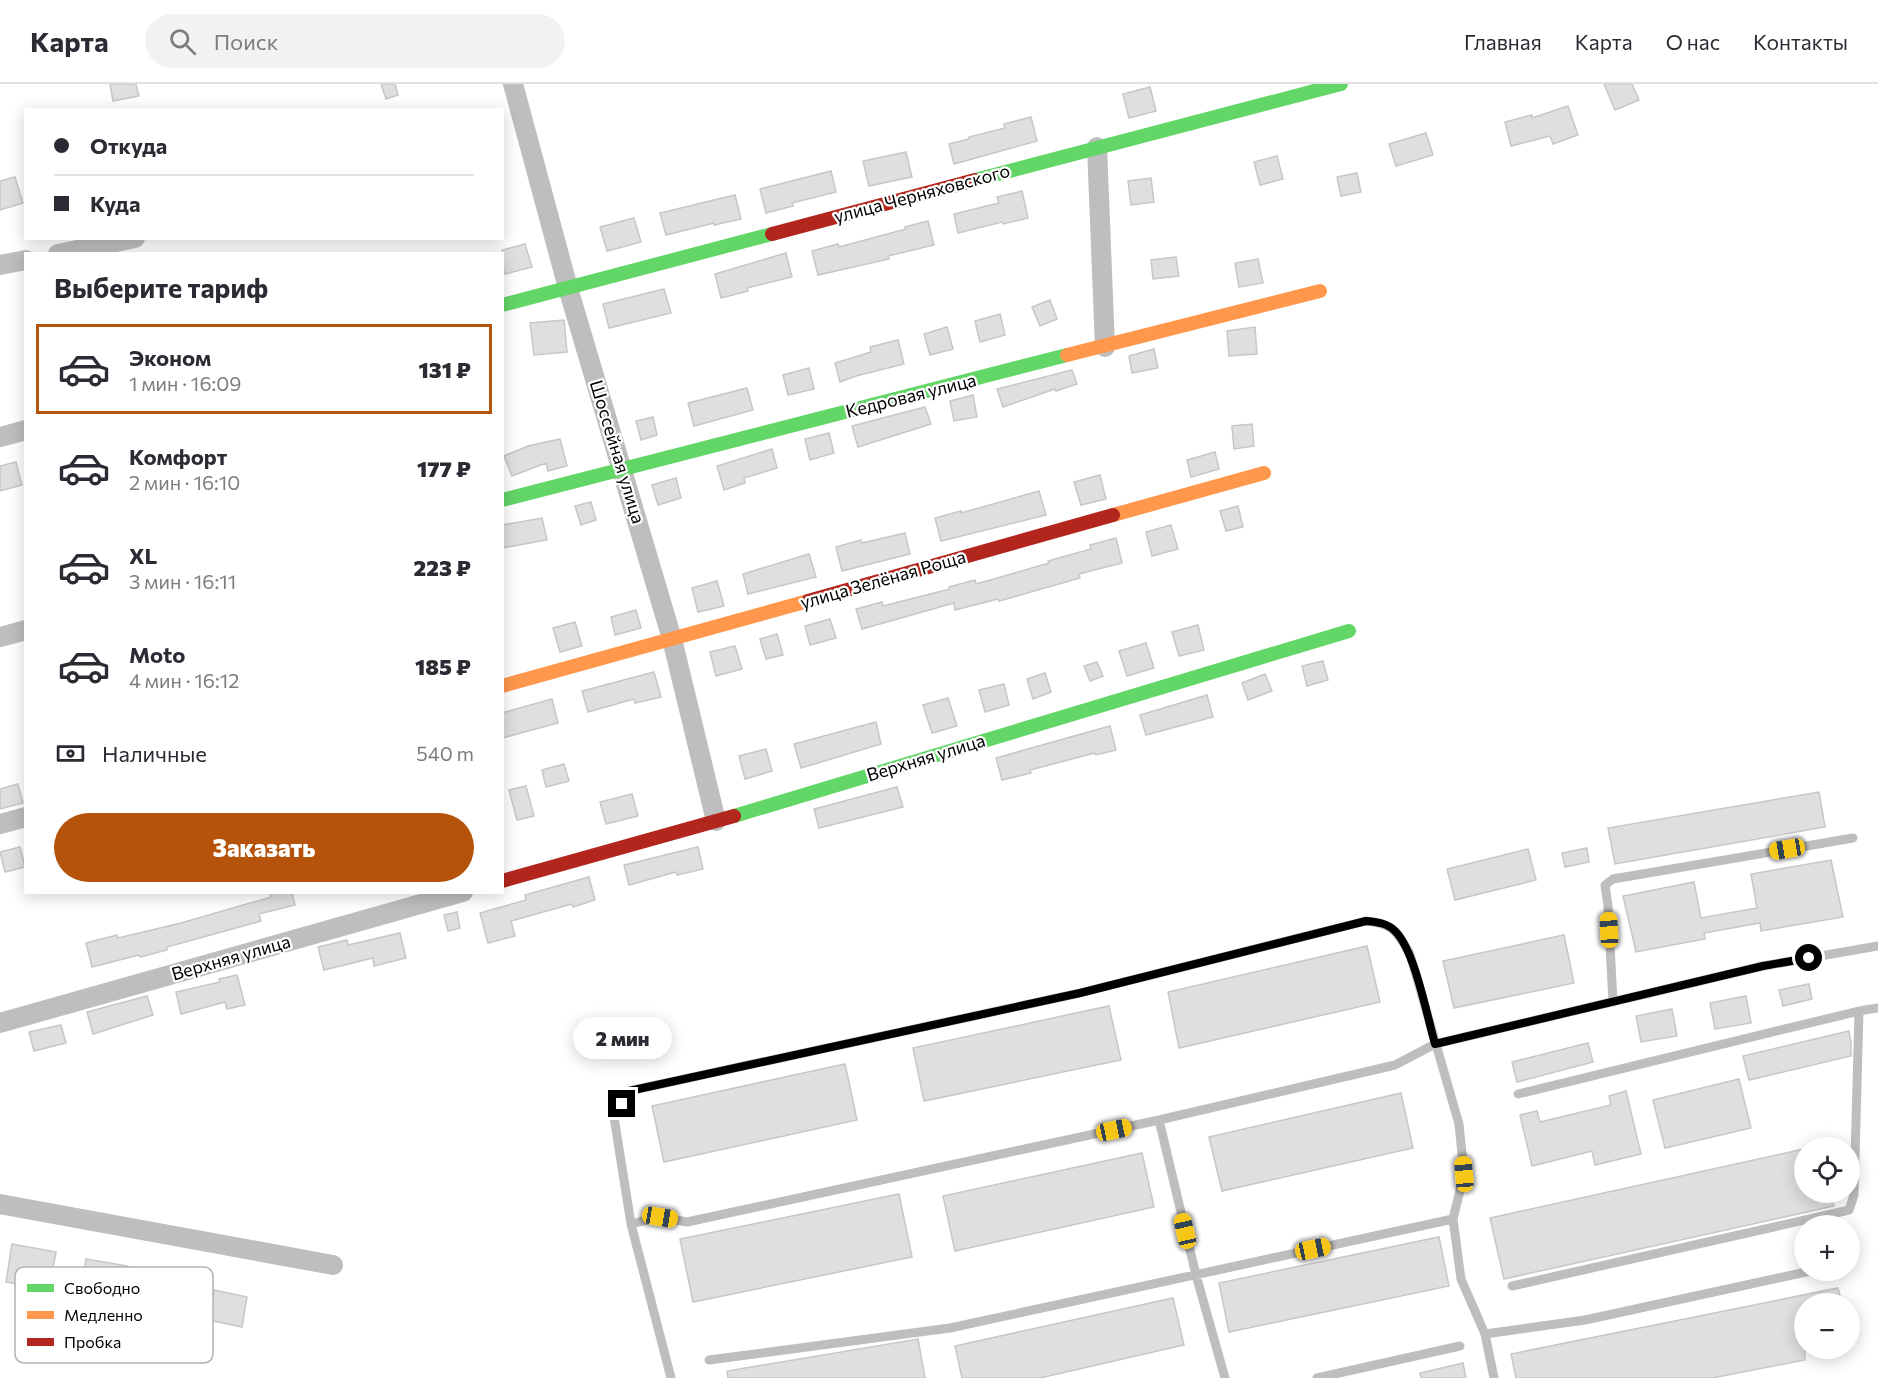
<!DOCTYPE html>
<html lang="ru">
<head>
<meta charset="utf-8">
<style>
  :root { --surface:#fff; --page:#f2f2f3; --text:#2b2b33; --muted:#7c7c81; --line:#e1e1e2; --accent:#b45309 }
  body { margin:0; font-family:Commissioner,sans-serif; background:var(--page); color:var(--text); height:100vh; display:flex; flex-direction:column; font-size:22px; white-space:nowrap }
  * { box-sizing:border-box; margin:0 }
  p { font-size:20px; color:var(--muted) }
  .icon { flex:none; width:33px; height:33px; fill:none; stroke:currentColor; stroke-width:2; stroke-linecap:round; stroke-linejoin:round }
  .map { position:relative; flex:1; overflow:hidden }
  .side { position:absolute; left:24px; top:168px; width:480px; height:642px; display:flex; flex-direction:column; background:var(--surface); border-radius:0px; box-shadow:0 3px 15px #0003 }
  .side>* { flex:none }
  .hud { position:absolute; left:24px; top:24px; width:480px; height:132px; border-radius:0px; box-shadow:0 3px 15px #0003; display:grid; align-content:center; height:132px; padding:0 30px; background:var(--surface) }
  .buttons { position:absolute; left:1794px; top:1053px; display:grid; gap:12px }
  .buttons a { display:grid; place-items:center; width:66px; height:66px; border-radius:50%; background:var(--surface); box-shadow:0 3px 15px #0003; font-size:30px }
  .end { position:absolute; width:27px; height:27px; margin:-14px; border:8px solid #000; background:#fff; box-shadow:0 0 0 3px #fff }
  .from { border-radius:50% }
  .bubble { position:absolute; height:42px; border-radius:21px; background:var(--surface); box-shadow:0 3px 15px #0003; font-size:20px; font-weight:800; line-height:42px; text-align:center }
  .car { position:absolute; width:18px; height:36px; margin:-18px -9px; border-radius:8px; box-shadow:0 0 4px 2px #0007; background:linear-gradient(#f5c518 24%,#345 0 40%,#f5c518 0 76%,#345 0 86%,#f5c518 0) }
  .hud b { display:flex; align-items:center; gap:21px; height:57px; font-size:22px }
  .hud b+b { border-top:2px solid var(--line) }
  .hud i { width:15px; height:15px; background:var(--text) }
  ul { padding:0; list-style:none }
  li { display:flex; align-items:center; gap:18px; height:90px; margin:0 12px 9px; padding:0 18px; border:3px solid transparent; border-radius:0px }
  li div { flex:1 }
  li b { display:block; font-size:22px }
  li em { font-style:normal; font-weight:800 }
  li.active { border-color:var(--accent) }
  li>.icon { width:54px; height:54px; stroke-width:1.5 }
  h2 { padding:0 30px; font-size:27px; line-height:72px }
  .pay { display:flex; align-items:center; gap:15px; height:66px; padding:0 30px; font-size:22px }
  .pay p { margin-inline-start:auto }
  .button { display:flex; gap:12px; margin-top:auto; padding:12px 30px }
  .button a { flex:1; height:69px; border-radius:36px; background:var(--accent); color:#fff; font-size:24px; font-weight:800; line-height:69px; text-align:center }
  header { display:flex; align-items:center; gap:36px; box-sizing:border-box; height:84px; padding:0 30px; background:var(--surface); border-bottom:2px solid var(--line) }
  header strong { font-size:28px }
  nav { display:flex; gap:33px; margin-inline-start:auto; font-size:21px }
  .search { width:420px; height:54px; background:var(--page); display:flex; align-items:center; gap:15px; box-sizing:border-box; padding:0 21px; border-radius:33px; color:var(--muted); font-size:22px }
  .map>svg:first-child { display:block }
  .building { fill:#dfdfdf; stroke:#c7c7c7; stroke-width:1.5 }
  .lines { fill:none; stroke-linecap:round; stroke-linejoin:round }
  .lane { stroke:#bebebe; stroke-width:9 }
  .street { stroke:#bebebe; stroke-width:20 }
  .fast { stroke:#63d668; stroke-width:14 }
  .slow { stroke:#ff974d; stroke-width:14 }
  .jam { stroke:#b3261e; stroke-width:14 }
  .route { stroke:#000; stroke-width:8 }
  .labels { text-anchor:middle; stroke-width:4.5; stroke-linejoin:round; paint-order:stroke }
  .street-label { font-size:18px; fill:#000; stroke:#fff }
  .key { fill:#fff; stroke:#b2b2b2; stroke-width:1.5 }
  .key-label { font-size:16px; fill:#000 }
</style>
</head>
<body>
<header>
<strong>Карта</strong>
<div class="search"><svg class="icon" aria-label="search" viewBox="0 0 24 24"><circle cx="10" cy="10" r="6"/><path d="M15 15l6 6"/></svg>Поиск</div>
<nav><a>Главная</a><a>Карта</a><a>О нас</a><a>Контакты</a></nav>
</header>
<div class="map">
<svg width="1878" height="1294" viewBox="0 0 1878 1294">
  <rect width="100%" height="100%" fill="#fff"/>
  <path class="building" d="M110 0H136L139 12 113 17Z
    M381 0H395L398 11 386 15Z
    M1604 0H1632L1639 16 1615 26Z
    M1150 3 1156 27 1129 34 1123 10Z
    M1568 22 1578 51 1553 60 1550 52 1511 62 1505 38 1532 31V34Z
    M1031 33 1037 57 954 80 949 60 969 55V53L1005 44 1004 40Z
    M1426 49 1433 71 1396 82 1389 60Z
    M906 68 912 93 869 102 863 77Z
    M1277 72 1283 95 1260 101 1254 78Z
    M831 87 836 108 792 119 793 122 766 129 760 105Z
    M1357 89 1361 108 1341 112 1337 93Z
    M15 93 23 119 0 126V97Z
    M1151 94 1154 118 1131 121 1128 97Z
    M1022 107 1028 134 1003 140 1002 138 958 149 954 130 999 119 997 113Z
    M735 111 741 135 714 141V139L666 151 660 129Z
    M634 134 641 158 607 167 600 143Z
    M928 137 934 161 888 172 889 175 818 191 812 167 838 160 839 163 906 145 905 143Z
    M525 160 532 183 505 190 502 181V166Z
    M786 169 792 193 747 204 748 207 721 214 715 190Z
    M1176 173 1179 192 1153 195 1151 176Z
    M1258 175 1263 199 1239 203 1235 179Z
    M664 205 671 229 609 244 603 220Z
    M1050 216 1057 235 1040 242 1032 223Z
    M1000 230 1005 251 980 258 975 237Z
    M564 236 567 268 534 271 530 239Z
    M947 243 953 265 930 271 924 250Z
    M1255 243 1257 270 1229 272 1227 247Z
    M898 256 904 280 856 292 840 298 835 279 871 268 870 263Z
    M1154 265 1158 284 1132 289 1129 272Z
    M809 284 814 305 788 311 783 291Z
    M1072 286 1077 300 1056 307 1055 305 1003 323 997 305Z
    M747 304 753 326 694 342 688 319Z
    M973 311 977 333 954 337 950 317Z
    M925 323 931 340 858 363 852 342Z
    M653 333 657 351 641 356 636 337Z
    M1252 340 1254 362 1234 365 1232 342Z
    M829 349 834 369 810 376 805 355Z
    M560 355 567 382 548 387 546 379 512 392 504 372 528 362Z
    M772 365 777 384 744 394 745 399 724 406 717 382Z
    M1215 368 1219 385 1191 393 1187 376Z
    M16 378 22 401 0 407V382Z
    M1100 391 1106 415 1081 421 1074 398Z
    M676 394 681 414 658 421 652 401Z
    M1039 407 1046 431 941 457 935 434 961 427V429Z
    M591 418 596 436 581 441 575 422Z
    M1238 422 1243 443 1226 447 1220 427Z
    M542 434 547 456 502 464V441Z
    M1171 441 1178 465 1152 472 1146 448Z
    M905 449 910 470 842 487 836 463 861 456 862 459Z
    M1116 454 1122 479 1079 490 1080 494 999 517 998 515 955 526 954 519 862 545 856 525 882 518 883 522 950 505 949 503 975 496 976 500 1049 479 1048 477 1091 465 1090 461Z
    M809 470 816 493 748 510 743 490Z
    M717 497 724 522 698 528 692 504Z
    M636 526 641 544 615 551 611 533Z
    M830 535 836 554 810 561 805 542Z
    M575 538 582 562 560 568 553 544Z
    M1198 541 1204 566 1179 572 1172 548Z
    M777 550 783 571 766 575 760 555Z
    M1146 559 1154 584 1127 592 1119 567Z
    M735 562 742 585 716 592 710 568Z
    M1323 577 1328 596 1307 602 1302 582Z
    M1097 578 1103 592 1090 597 1084 582Z
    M654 588 661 613 635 619 634 615 588 628 582 607Z
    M1045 589 1051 608 1033 615 1027 595Z
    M1265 590 1272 607 1248 616 1242 599Z
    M1004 600 1009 621 985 628 979 606Z
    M1207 611 1213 633 1146 651 1140 631Z
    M948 614 957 642 932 649 923 621Z
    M552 615 558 639 502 654V629Z
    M876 638 881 660 801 684 794 660Z
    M1110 642 1116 666 1096 671 1095 669 1030 686 1031 689 1002 696 996 674Z
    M766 665 772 687 745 695 739 672Z
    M564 680 569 697 546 703 542 686Z
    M18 700 23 719 0 725V705Z
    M526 702 534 732 517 736 509 706Z
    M897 703 903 723 819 744 814 725Z
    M1819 708 1825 743 1615 780 1608 744Z
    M632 710 638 732 606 740 600 718Z
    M20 763 25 783 5 788 0 768Z
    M698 763 703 785 677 791 676 788 629 801 624 781Z
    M1587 764 1589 778 1565 783 1562 769Z
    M1528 765 1536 796 1455 816 1447 785Z
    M1831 776 1843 833 1761 847 1760 839 1704 849 1705 855 1636 868 1623 812 1694 798 1701 834 1757 824 1751 790Z
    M589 793 595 816 573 823 572 820 511 837 515 852 488 859 480 829 526 816 525 811Z
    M270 808H292L295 821 259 830 261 837 167 863V866L140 873 139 871 92 883 86 859 117 851 118 854 181 839 271 813Z
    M457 828 460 844 448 847 444 831Z
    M400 849 406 874 374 882 373 874 324 886 318 863 347 856 348 861Z
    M1564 851 1574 899 1454 924 1443 877Z
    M1367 862 1380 918 1179 964 1168 908Z
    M237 891 245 921 227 925 225 918 181 930 176 908 220 898 219 895Z
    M1809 900 1812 915 1783 922 1779 906Z
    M147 912 153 931 93 950 87 928Z
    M1746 912 1751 939 1715 945 1710 919Z
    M1109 922 1121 976 924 1017 913 964Z
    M1672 925 1677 952 1641 958 1636 932Z
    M61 941 66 959 34 967 29 948Z
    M1849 947 1851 958V972L1749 996 1743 972Z
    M1588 959 1593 978 1517 998 1512 978Z
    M845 980 857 1036 664 1078 652 1022Z
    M1739 995 1751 1044 1665 1064 1653 1016Z
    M1626 1007 1641 1070 1595 1081 1592 1067 1532 1082 1520 1031 1537 1027 1540 1038 1611 1021 1609 1012Z
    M1401 1009 1413 1064 1222 1107 1209 1053Z
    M1804 1065V1108H1830L1834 1122 1504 1195 1490 1134Z
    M1142 1069 1154 1123 955 1167 943 1112Z
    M899 1110 912 1173 693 1218 680 1155Z
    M1439 1153 1449 1202 1229 1248 1219 1199Z
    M12 1160 56 1168 49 1206 6 1198Z
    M86 1175 128 1182 122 1219 80 1212Z
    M1838 1204 1842 1220H1804L1805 1276 1712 1294H1516L1511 1270Z
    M214 1206 247 1213 242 1243 208 1236Z
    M1173 1214 1184 1261 1040 1294H962L955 1262Z
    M918 1255 925 1294H728L727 1287Z
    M1463 1279 1466 1294H1421L1420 1289Z"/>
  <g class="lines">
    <path class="lane" d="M1613 918 1608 822 1605 801 1613 795 1853 754
      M1518 1010 1859 927 1878 924
      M1159 1036 1196 1191 1225 1294
      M631 1140 659 1133 687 1138 1159 1036 1395 981 1435 960 1763 882 1878 862
      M1512 1202 1849 1126 1854 1111 1859 927
      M1485 1250 1585 1236 1815 1186
      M709 1276 950 1244 1453 1135
      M671 1294 631 1140 614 1033 629 1007 1080 909 1366 837C1393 839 1397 848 1410 870L1459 1040 1464 1090 1453 1135 1461 1195 1485 1250 1494 1294
      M1317 1294 1460 1262"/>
    <path class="street" d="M513 0 568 204 672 555 716 737
      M1097 63 1105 263
      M58 170 135 154
      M0 181 26 176
      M0 353 26 346
      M0 553 26 546
      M0 740 26 733
      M0 939 463 808
      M0 1120 333 1181"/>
    <path class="fast" d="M975 96 1341 0
      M502 221 772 150
      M502 416 1067 271
      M734 732 1349 547"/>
    <path class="slow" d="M1067 271 1320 207
      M1113 431 1264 389
      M502 602 808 517"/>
    <path class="jam" d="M772 150 975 96
      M808 517 1113 431
      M502 797 734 732"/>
  </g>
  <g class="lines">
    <path class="route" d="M622 1020 629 1007 1080 909 1366 837C1377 838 1388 839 1396 848 1415 868 1427 932 1435 960L1763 882 1809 874"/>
  </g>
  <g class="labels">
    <g class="street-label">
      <text transform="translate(922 110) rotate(-15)" y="6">улица Черняховского</text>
      <text transform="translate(911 312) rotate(-14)" y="6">Кедровая улица</text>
      <text transform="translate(617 368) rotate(73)" y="6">Шоссейная улица</text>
      <text transform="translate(883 496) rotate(-16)" y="6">улица Зелёная Роща</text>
      <text transform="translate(926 674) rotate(-17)" y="6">Верхняя улица</text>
      <text transform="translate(231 874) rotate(-16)" y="6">Верхняя улица</text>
    </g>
  </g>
  <rect x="15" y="1183" width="198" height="96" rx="9" class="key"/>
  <rect x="27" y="1200" width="27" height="8" fill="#63d668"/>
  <rect x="27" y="1227" width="27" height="8" fill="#ff974d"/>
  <rect x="27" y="1254" width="27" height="8" fill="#b3261e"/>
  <g class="key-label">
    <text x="64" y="1210">Свободно</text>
    <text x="64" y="1237">Медленно</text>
    <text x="64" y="1264">Пробка</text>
  </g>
</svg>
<div class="buttons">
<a><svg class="icon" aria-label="locate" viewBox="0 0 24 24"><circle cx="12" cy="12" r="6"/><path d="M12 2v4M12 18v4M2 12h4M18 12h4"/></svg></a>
<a>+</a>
<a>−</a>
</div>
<i class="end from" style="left:1809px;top:874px"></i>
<i class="end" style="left:622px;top:1020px"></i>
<div class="bubble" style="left:573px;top:933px;width:99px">2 мин</div>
<i class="car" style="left:1787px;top:765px;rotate:260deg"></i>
<i class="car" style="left:1609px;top:846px;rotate:357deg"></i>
<i class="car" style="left:1114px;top:1046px;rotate:78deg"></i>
<i class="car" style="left:1464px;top:1090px;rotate:355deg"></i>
<i class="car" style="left:660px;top:1133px;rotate:99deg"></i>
<i class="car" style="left:1185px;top:1147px;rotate:347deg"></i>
<i class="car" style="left:1313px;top:1165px;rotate:78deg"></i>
<div class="hud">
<b><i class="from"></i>Откуда</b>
<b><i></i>Куда</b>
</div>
<section class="side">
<h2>Выберите тариф</h2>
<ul>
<li class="active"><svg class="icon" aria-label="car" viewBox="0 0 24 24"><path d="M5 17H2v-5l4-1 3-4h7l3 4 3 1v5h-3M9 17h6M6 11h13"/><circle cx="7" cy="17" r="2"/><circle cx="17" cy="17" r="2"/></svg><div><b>Эконом</b><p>1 мин · 16:09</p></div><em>131 ₽</em></li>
<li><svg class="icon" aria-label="car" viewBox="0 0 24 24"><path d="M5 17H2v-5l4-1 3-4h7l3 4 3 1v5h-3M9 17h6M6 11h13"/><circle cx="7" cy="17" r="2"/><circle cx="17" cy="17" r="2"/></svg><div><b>Комфорт</b><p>2 мин · 16:10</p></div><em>177 ₽</em></li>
<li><svg class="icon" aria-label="car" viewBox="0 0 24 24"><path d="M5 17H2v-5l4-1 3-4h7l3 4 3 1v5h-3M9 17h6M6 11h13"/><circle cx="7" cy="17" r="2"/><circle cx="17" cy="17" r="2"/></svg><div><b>XL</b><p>3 мин · 16:11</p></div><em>223 ₽</em></li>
<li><svg class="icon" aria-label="car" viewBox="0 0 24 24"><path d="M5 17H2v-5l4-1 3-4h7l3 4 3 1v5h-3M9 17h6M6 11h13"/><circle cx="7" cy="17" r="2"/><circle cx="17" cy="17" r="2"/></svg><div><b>Moto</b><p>4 мин · 16:12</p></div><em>185 ₽</em></li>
</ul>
<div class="pay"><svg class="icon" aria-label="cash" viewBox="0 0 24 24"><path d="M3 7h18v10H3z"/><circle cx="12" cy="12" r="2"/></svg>Наличные<p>540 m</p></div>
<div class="button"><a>Заказать</a></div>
</section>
</div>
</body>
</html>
